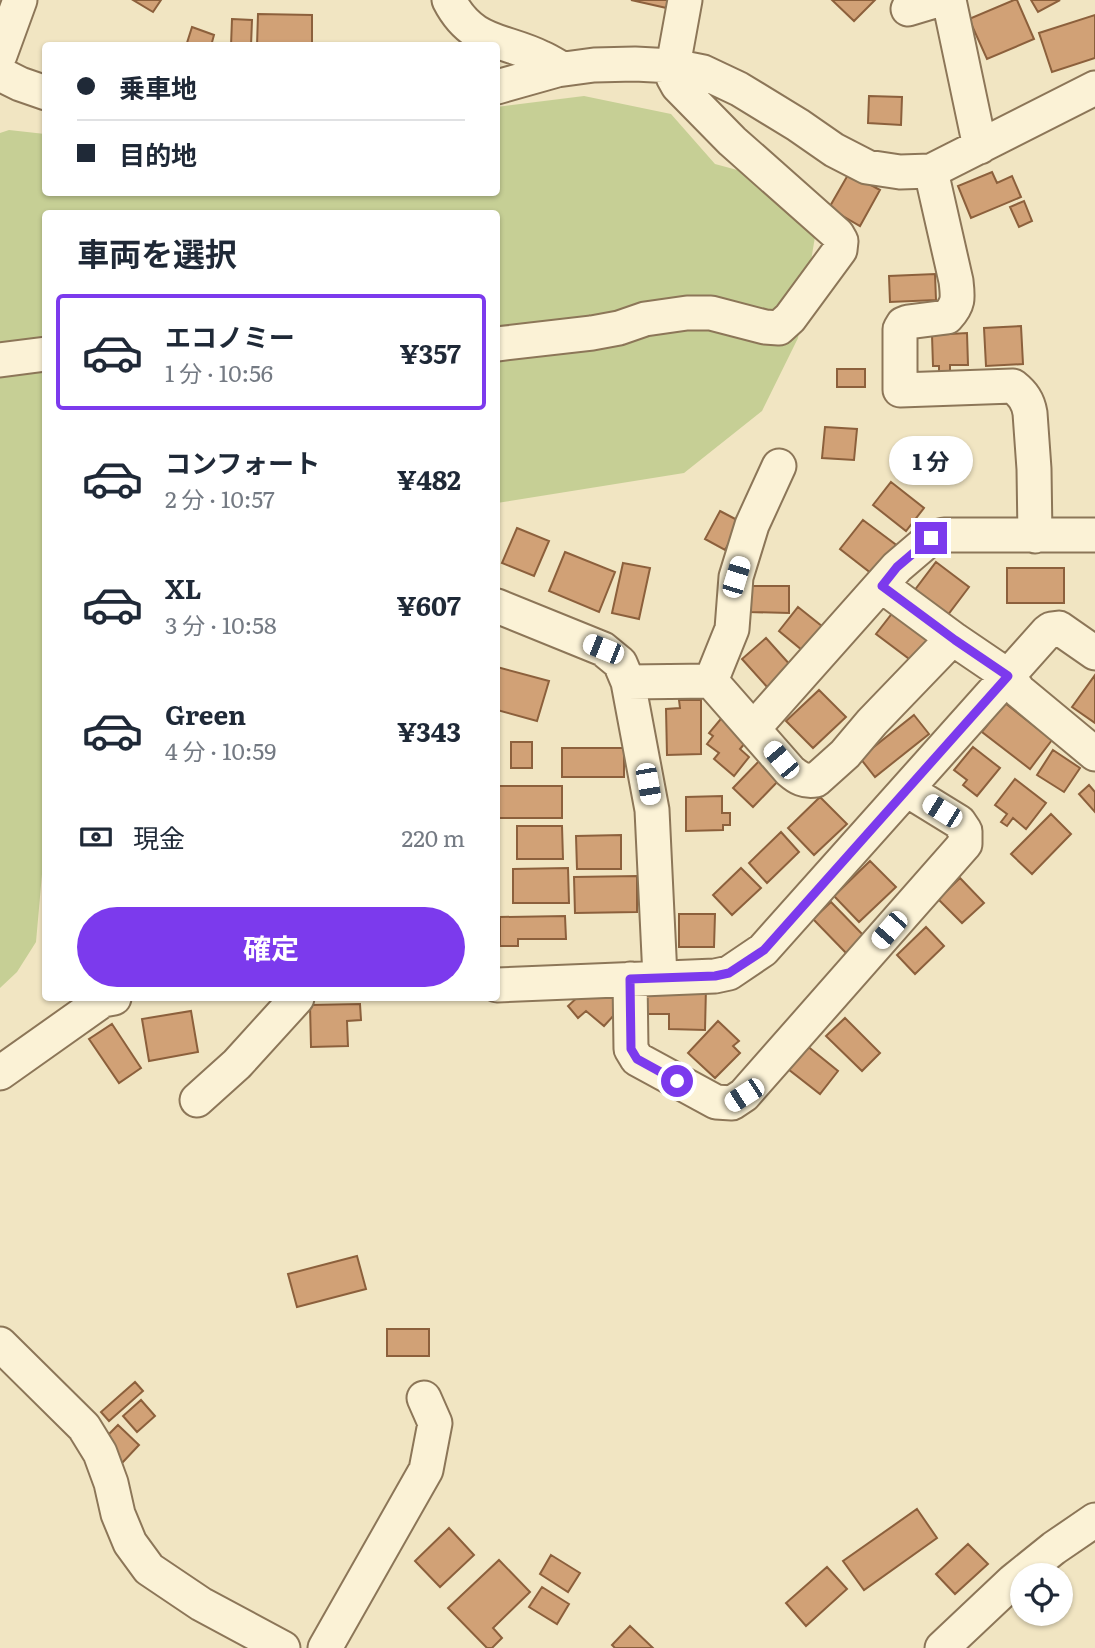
<!DOCTYPE html>
<html lang="ja">
<head>
<meta charset="utf-8">
<style>
  :root { --surface:#fff; --page:#f2f2f3; --text:#1f2937; --muted:#747a83; --line:#e0e1e3; --accent:#7c3aed }
  body { margin:0; font-family:Literata,"Noto Sans JP",serif; background:var(--page); color:var(--text); height:100vh; display:flex; flex-direction:column; font-size:26px; white-space:nowrap }
  * { box-sizing:border-box; margin:0 }
  p { font-size:23px; color:var(--muted) }
  .icon { flex:none; width:38px; height:38px; fill:none; stroke:currentColor; stroke-width:2; stroke-linecap:round; stroke-linejoin:round }
  .map { position:relative; flex:1; overflow:hidden }
  .details { position:absolute; left:42px; top:210px; width:458px; height:791px; display:flex; flex-direction:column; background:var(--surface); border-radius:7px; box-shadow:0 2px 5px #0004 }
  .details>* { flex:none }
  .guide { position:absolute; left:42px; top:42px; width:458px; height:154px; border-radius:7px; box-shadow:0 2px 5px #0004; display:grid; align-content:center; height:154px; padding:0 35px; background:var(--surface) }
  .controls { position:absolute; left:1010px; top:1563px; display:grid; gap:14px }
  .controls a { display:grid; place-items:center; width:63px; height:63px; border-radius:50%; background:var(--surface); box-shadow:0 2px 5px #0004; font-size:35px }
  .end { position:absolute; width:32px; height:32px; margin:-16px; border:9px solid #7c3aed; background:#fff; box-shadow:0 0 0 4px #fff }
  .from { border-radius:50% }
  .bubble { position:absolute; height:49px; border-radius:24px; background:var(--surface); box-shadow:0 2px 5px #0004; font-size:23px; font-weight:700; line-height:49px; text-align:center }
  .car { position:absolute; width:21px; height:42px; margin:-21px -10px; border-radius:9px; box-shadow:0 0 5px 2px #0007; background:linear-gradient(#fff 24%,#345 0 40%,#fff 0 76%,#345 0 86%,#fff 0) }
  .guide b { display:flex; align-items:center; gap:24px; height:66px; font-size:26px }
  .guide b+b { border-top:2px solid var(--line) }
  .guide i { width:18px; height:18px; background:var(--text) }
  ul { padding:0; list-style:none }
  li { display:flex; align-items:center; gap:21px; height:116px; margin:0 14px 10px; padding:0 21px; border:4px solid transparent; border-radius:7px }
  li div { flex:1 }
  li b { display:block; font-size:26px }
  li em { font-style:normal; font-weight:700 }
  li.on { border-color:var(--accent) }
  li>.icon { width:63px; height:63px; stroke-width:1.5 }
  h2 { padding:0 35px; font-size:32px; line-height:84px }
  .pay { display:flex; align-items:center; gap:18px; height:77px; padding:0 35px; font-size:26px }
  .pay p { margin-inline-start:auto }
  .primary-button { display:flex; gap:14px; margin-top:auto; padding:14px 35px }
  .primary-button a { flex:1; height:80px; border-radius:42px; background:var(--accent); color:#fff; font-size:28px; font-weight:700; line-height:80px; text-align:center }
  .map>svg:first-child { display:block }
  .green { fill:#c6cf95 }
  .building { fill:#d1a176; stroke:#8c603c; stroke-width:2 }
  .lines { fill:none; stroke-linecap:round; stroke-linejoin:round }
  .minor-casing { stroke:#8c7658; stroke-width:37 }
  .minor { stroke:#fbf2d6; stroke-width:33 }
  .route { stroke:#7c3aed; stroke-width:9 }
</style>
</head>
<body>
<div class="map">
<svg width="1095" height="1648" viewBox="0 0 1095 1648">
  <rect width="100%" height="100%" fill="#f1e5c2"/>
  <path class="green" d="M584 96 671 114 715 164 774 180 816 231 798 338 762 411 684 473 497 503V214H46L45 840 36 942 17 972 0 988V133L9 130 45 134 46 192H497V107Z"/>
  <path class="building" d="M133 0H161L153 12Z
    M631 0H673L671 9Z
    M832 0H875L854 21Z
    M1014 0H1017L1034 39 987 59 969 19Z
    M1031 0H1060L1038 12Z
    M258 14 312 15V46H257Z
    M1095 15V58L1052 72 1039 33Z
    M232 19 252 20 251 46H231Z
    M192 27 214 35 211 46H186Z
    M869 96 902 97 901 125 868 123Z
    M992 172 997 183 1012 176 1021 197 971 218 958 186Z
    M849 173 880 190 860 226 829 208Z
    M1024 201 1032 221 1019 227 1010 207Z
    M935 274 936 300 890 302 889 276Z
    M1021 326 1023 364 986 366 984 328Z
    M967 333 968 365H950V376L939 377V366H933L932 335Z
    M837 369H865V387H837Z
    M825 427 857 429 854 460 822 458Z
    M891 482 924 508 906 531 873 505Z
    M720 511 741 522 725 550 705 539Z
    M863 520 899 547 876 577 840 549Z
    M517 528 549 541 534 576 502 563Z
    M565 552 615 572 599 612 549 591Z
    M936 562 969 587 947 616 914 591Z
    M623 563 650 568 639 619 612 613Z
    M1007 568H1064V603H1007Z
    M749 586H789V613L749 612Z
    M798 607 828 631 808 655 779 631Z
    M894 611 930 638 912 661 876 634Z
    M766 638 792 667 768 688 742 659Z
    M497 667 549 681 537 721 497 710Z
    M1095 675V723L1072 707Z
    M819 690 846 717 813 748 786 721Z
    M679 700H701V754L667 755 666 709 680 708Z
    M1005 703 1052 740 1030 769 982 732Z
    M725 714 751 736 740 749 749 757 734 776 714 759 719 753 707 744 713 736 709 733Z
    M914 715 929 734 875 777 860 758Z
    M511 742H532V768H511Z
    M973 747 1000 768 977 796 963 785 967 780 954 770Z
    M562 748H624V777H562Z
    M1053 750 1080 768 1064 792 1037 775Z
    M762 758 782 777 753 807 733 788Z
    M1015 779 1046 803 1026 829 1013 818 1007 826 1001 822 1007 814 995 805Z
    M1089 785 1095 792V812L1079 794Z
    M497 786H562V818H497Z
    M722 796V813H730V825H723V830L686 831V797Z
    M820 797 847 824 814 855 788 828Z
    M1051 814 1071 834 1032 874 1011 854Z
    M517 826H562L563 859H517Z
    M781 832 799 852 767 883 749 863Z
    M621 835V869H577L576 836Z
    M870 861 896 887 859 922 834 896Z
    M568 868 569 903H513V869Z
    M741 868 761 888 732 915 713 895Z
    M637 876V912L575 913 574 877Z
    M960 878 984 903 962 923 938 899Z
    M831 902 866 938 848 955 813 919Z
    M679 914H715L714 947H679Z
    M565 916 566 939H518V946H500V917Z
    M926 927 944 946 915 974 897 955Z
    M706 987 705 1030 669 1029V1014H645V994Z
    M581 994H617L615 1014 604 1026 586 1011 578 1018 568 1006Z
    M360 1004 361 1020 347 1021 348 1046 311 1047 310 1005Z
    M191 1011 198 1052 149 1061 142 1019Z
    M845 1018 880 1053 862 1071 826 1036Z
    M718 1021 739 1041 733 1046 740 1053 715 1078 688 1053Z
    M112 1024 141 1068 119 1083 89 1039Z
    M806 1045 838 1071 820 1094 788 1069Z
    M357 1256 366 1289 297 1307 288 1274Z
    M387 1329H429V1356H387Z
    M135 1382 143 1391 109 1421 101 1412Z
    M141 1400 155 1416 137 1432 123 1416Z
    M118 1425 139 1445 122 1463 101 1442Z
    M917 1509 937 1538 864 1590 843 1561Z
    M449 1528 474 1555 440 1587 415 1561Z
    M968 1544 988 1564 955 1594 936 1574Z
    M551 1555 580 1573 568 1592 540 1574Z
    M499 1560 530 1592 493 1628 502 1638 492 1648H487L448 1608Z
    M827 1567 847 1589 806 1626 786 1603Z
    M542 1587 569 1604 557 1624 529 1607Z
    M630 1626 653 1648H615L612 1645Z"/>
  <g class="lines">
    <defs>
      <path id="minor" d="M449 0C472 45 504 39 542 58 549 61 555 65 562 69
        M949 0 980 147
        M908 9 938 0
        M0 55 20 0
        M0 74 20 84 46 93
        M497 87 557 70 594 65 635 64 673 66 703 72 739 89 798 125 834 150 867 167 900 172 931 171 1095 88
        M931 171 956 281C958 298 959 304 947 317L908 322 903 324 900 329V390L1013 386C1023 394 1028 401 1030 413L1034 469 1035 536
        M497 344 592 333 619 328 645 319 687 313H711L765 327 779 328 790 318 840 250 841 241 837 234 732 141 678 86 673 77V66L685 0
        M0 360 46 354
        M882 586 955 640 1008 676 1019 691 1095 754
        M497 606 603 649 620 663 628 682
        M711 681 732 629 736 577 752 525 779 466
        M753 729 897 567 931 538 944 535H1095
        M660 977 652 810 628 682 711 681 790 771C798 778 805 782 816 780L845 754 872 722 949 642 955 640
        M630 979 631 1049 637 1059 716 1102 732 1103 744 1095 965 844V831L959 822 907 790
        M497 985 715 976 729 973 763 950 1047 632 1051 629 1059 628 1095 653
        M0 1073 103 1000 114 998
        M197 1100 237 1064 297 998
        M0 1344 84 1427 100 1453 111 1483 118 1514 130 1543 149 1569 201 1604 283 1648
        M325 1648 426 1470 435 1423 424 1398
        M942 1648 1013 1581 1054 1548 1095 1520"/>
    </defs>
    <use href="#minor" class="minor-casing"/>
    <use href="#minor" class="minor"/>
  </g>
  <g class="lines">
    <path class="route" d="M677 1081 637 1059 631 1049 630 979 715 976 729 973 764 950 1008 676 955 640 882 586 897 567 931 538"/>
  </g>
</svg>
<div class="controls">
<a><svg class="icon" aria-label="locate" viewBox="0 0 24 24"><circle cx="12" cy="12" r="6"/><path d="M12 2v4M12 18v4M2 12h4M18 12h4"/></svg></a>
</div>
<i class="end from" style="left:677px;top:1081px"></i>
<i class="end" style="left:931px;top:538px"></i>
<div class="bubble" style="left:889px;top:436px;width:84px">1 分</div>
<i class="car" style="left:736px;top:577px;rotate:17deg"></i>
<i class="car" style="left:603px;top:649px;rotate:292deg"></i>
<i class="car" style="left:781px;top:760px;rotate:320deg"></i>
<i class="car" style="left:648px;top:784px;rotate:170deg"></i>
<i class="car" style="left:942px;top:811px;rotate:302deg"></i>
<i class="car" style="left:889px;top:930px;rotate:221deg"></i>
<i class="car" style="left:744px;top:1095px;rotate:237deg"></i>
<div class="guide">
<b><i class="from"></i>乗車地</b>
<b><i></i>目的地</b>
</div>
<section class="details">
<h2>車両を選択</h2>
<ul>
<li class="on"><svg class="icon" aria-label="car" viewBox="0 0 24 24"><path d="M5 17H2v-5l4-1 3-4h7l3 4 3 1v5h-3M9 17h6M6 11h13"/><circle cx="7" cy="17" r="2"/><circle cx="17" cy="17" r="2"/></svg><div><b>エコノミー</b><p>1 分 · 10:56</p></div><em>¥357</em></li>
<li><svg class="icon" aria-label="car" viewBox="0 0 24 24"><path d="M5 17H2v-5l4-1 3-4h7l3 4 3 1v5h-3M9 17h6M6 11h13"/><circle cx="7" cy="17" r="2"/><circle cx="17" cy="17" r="2"/></svg><div><b>コンフォート</b><p>2 分 · 10:57</p></div><em>¥482</em></li>
<li><svg class="icon" aria-label="car" viewBox="0 0 24 24"><path d="M5 17H2v-5l4-1 3-4h7l3 4 3 1v5h-3M9 17h6M6 11h13"/><circle cx="7" cy="17" r="2"/><circle cx="17" cy="17" r="2"/></svg><div><b>XL</b><p>3 分 · 10:58</p></div><em>¥607</em></li>
<li><svg class="icon" aria-label="car" viewBox="0 0 24 24"><path d="M5 17H2v-5l4-1 3-4h7l3 4 3 1v5h-3M9 17h6M6 11h13"/><circle cx="7" cy="17" r="2"/><circle cx="17" cy="17" r="2"/></svg><div><b>Green</b><p>4 分 · 10:59</p></div><em>¥343</em></li>
</ul>
<div class="pay"><svg class="icon" aria-label="cash" viewBox="0 0 24 24"><path d="M3 7h18v10H3z"/><circle cx="12" cy="12" r="2"/></svg>現金<p>220 m</p></div>
<div class="primary-button"><a>確定</a></div>
</section>
</div>
</body>
</html>
